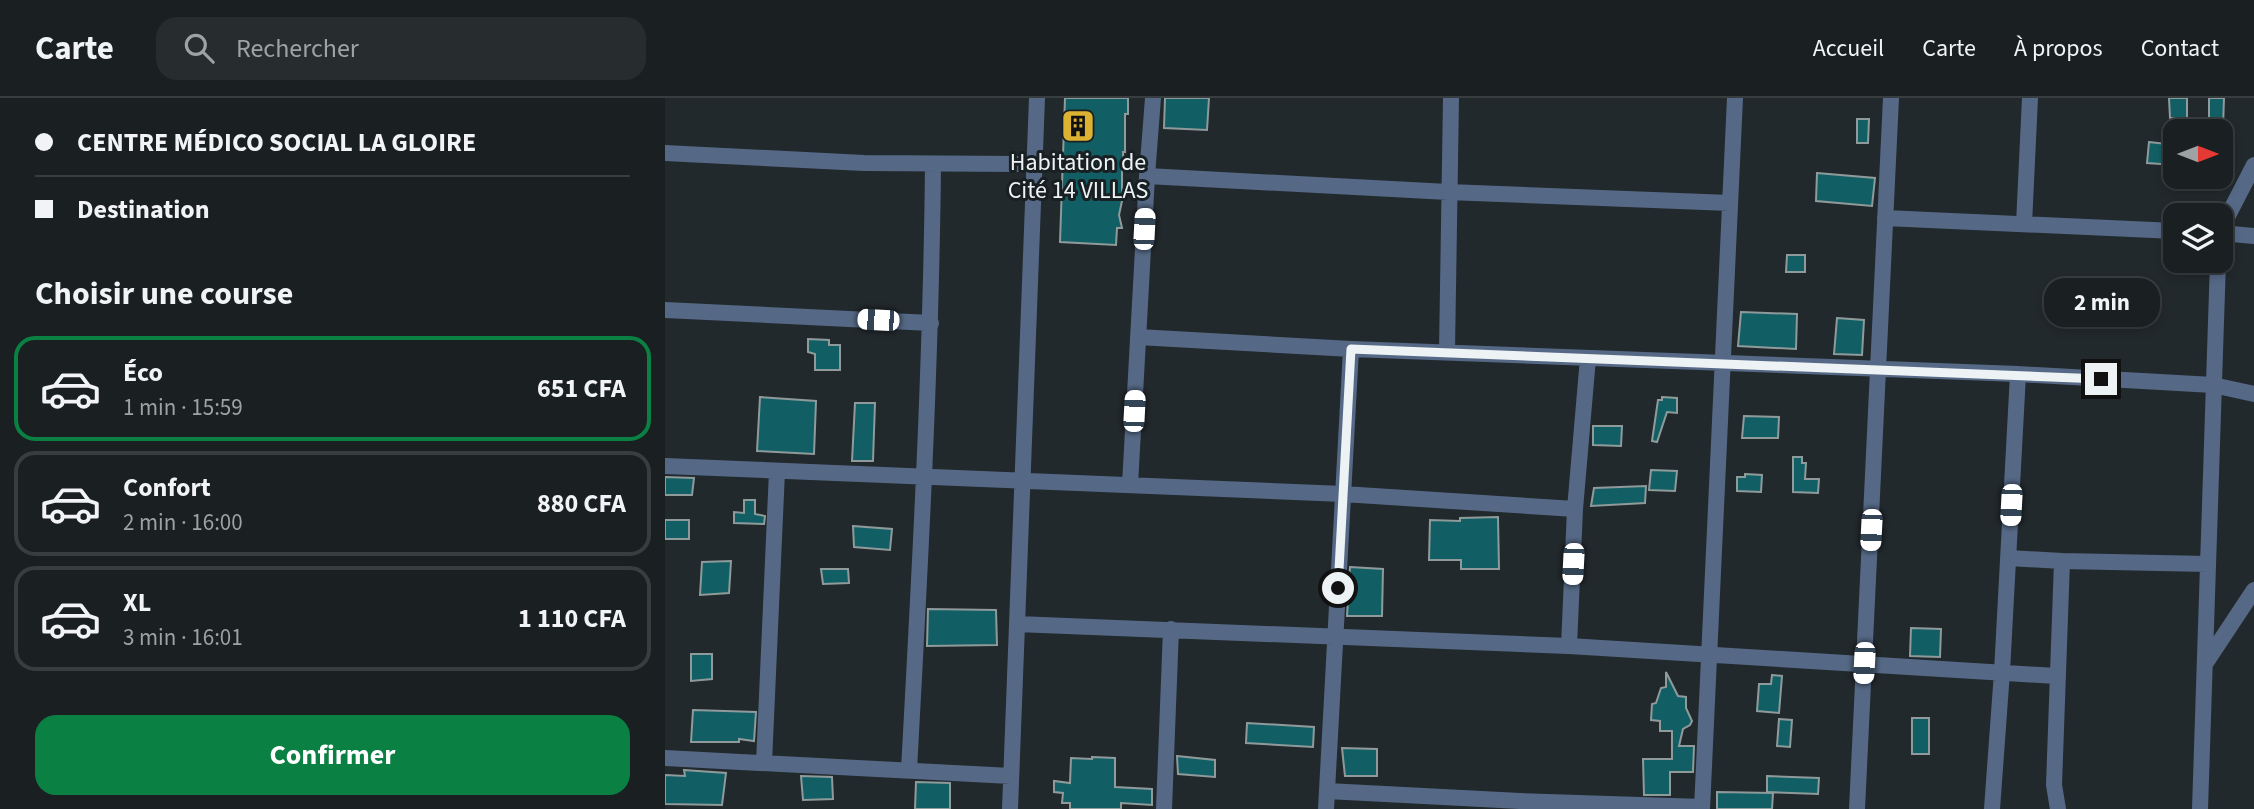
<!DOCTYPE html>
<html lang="fr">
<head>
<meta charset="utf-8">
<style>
  :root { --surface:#1a1f22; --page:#272c2f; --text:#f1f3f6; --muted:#9fa2a5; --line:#383d40; --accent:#0b8043 }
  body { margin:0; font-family:"Source Sans 3",sans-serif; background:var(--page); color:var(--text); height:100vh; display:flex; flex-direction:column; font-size:26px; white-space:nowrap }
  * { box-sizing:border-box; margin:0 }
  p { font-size:23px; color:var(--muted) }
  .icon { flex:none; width:38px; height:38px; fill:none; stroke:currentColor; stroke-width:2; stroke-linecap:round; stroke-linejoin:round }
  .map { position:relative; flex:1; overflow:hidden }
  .side { display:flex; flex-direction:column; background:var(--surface); width:665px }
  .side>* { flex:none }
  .hud { display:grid; align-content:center; height:154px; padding:0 35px; background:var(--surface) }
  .needle { width:46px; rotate:90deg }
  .tools { position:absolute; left:1498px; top:21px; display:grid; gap:14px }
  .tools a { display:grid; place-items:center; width:70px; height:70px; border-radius:14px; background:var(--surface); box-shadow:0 4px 10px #0003,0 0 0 2px var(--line); font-size:35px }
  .end { position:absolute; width:32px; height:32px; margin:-16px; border:9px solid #edf2f4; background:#111; box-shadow:0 0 0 4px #111 }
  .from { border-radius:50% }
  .bubble { position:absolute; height:49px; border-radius:21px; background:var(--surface); box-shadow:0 4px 10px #0003,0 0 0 2px var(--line); font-size:23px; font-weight:700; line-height:49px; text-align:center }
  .car { position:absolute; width:21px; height:42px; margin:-21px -10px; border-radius:9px; box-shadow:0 0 5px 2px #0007; background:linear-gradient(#fff 24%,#345 0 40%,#fff 0 76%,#345 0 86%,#fff 0) }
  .hud b { display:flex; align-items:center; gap:24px; height:66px; font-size:26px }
  .hud b+b { border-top:2px solid var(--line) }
  .hud i { width:18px; height:18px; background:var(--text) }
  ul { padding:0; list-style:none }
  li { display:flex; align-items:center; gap:21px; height:105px; margin:0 14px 10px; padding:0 21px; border:4px solid var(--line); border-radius:21px }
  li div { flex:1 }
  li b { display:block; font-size:26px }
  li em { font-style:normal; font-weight:700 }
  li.current { border-color:var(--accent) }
  li>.icon { width:63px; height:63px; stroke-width:1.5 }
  h2 { padding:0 35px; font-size:32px; line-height:84px }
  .button { display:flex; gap:14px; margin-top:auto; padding:14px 35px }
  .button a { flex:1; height:80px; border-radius:21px; background:var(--accent); color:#fff; font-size:28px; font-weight:700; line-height:80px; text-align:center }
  header { display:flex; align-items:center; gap:42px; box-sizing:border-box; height:98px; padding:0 35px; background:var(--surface); border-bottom:2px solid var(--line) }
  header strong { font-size:33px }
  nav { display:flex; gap:38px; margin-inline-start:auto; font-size:24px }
  .search { width:490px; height:63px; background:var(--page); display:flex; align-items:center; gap:18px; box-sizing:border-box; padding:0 24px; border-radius:21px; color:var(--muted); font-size:26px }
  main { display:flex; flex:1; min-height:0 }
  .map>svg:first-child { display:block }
  .building { fill:#115f64; stroke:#8f9a9b; stroke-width:2 }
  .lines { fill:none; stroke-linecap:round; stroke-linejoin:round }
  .minor { stroke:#556986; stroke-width:16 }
  .route { stroke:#edf2f4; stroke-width:9 }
  .labels { text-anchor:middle; stroke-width:6; stroke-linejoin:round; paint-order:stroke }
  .poi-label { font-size:24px; fill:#edf2f4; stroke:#182023 }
</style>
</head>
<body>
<header>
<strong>Carte</strong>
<div class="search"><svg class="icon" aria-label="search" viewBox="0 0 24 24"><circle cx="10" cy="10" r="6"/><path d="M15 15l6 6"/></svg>Rechercher</div>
<nav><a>Accueil</a><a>Carte</a><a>À propos</a><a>Contact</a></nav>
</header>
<main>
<section class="side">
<div class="hud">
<b><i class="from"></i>CENTRE MÉDICO SOCIAL LA GLOIRE</b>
<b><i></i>Destination</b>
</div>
<h2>Choisir une course</h2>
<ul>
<li class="current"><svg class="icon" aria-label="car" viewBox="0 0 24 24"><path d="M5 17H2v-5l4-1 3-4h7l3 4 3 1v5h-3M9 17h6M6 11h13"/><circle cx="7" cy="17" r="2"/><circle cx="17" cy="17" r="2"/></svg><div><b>Éco</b><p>1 min · 15:59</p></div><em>651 CFA</em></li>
<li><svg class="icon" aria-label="car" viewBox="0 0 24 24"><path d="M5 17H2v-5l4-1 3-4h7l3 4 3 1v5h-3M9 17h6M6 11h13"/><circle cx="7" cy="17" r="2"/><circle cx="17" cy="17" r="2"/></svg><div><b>Confort</b><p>2 min · 16:00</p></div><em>880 CFA</em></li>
<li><svg class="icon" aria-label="car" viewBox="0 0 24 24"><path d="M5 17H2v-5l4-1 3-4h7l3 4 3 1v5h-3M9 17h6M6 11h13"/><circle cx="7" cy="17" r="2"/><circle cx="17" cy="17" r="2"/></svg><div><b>XL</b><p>3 min · 16:01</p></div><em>1 110 CFA</em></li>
</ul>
<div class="button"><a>Confirmer</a></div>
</section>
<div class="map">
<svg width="1589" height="711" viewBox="0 0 1589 711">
  <rect width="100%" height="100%" fill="#22292d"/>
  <path class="building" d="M400 0H463V16H460V54H458L459 72H457V103L454 117 457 130H452L451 147 395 144Z
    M500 0H544L542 32 499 30Z
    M1504 0H1522V20H1505Z
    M1544 0H1559L1558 29H1544Z
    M1192 21H1204L1203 45H1192Z
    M1484 44 1510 47V67L1482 65Z
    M1152 75 1210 80 1207 108 1151 103Z
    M1122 157H1140V174H1121Z
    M1076 214 1132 216 1131 251 1073 248Z
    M1172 220 1199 222 1197 257 1169 256Z
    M143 241 164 242V247H175V272H150V256L143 254Z
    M95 299 151 303 149 356 92 353Z
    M997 299 1012 300V315L1002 314 992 344 987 343 993 302H997Z
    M190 305H210L208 363H187Z
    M1079 318 1114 319 1113 340H1077Z
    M928 328H957L956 348 928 347Z
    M1128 359H1137V365H1141L1140 381H1154L1153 395 1128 394Z
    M986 372 1012 373 1010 393 984 392Z
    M1080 376 1097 377 1096 394 1072 393V379H1080Z
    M0 379 29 380 27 397H0Z
    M981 388 980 405 926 408 929 390Z
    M79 402H90V416L100 418 99 426 69 425V414L79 415Z
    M833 419 834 471H796V462H764L765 422 795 423V420Z
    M0 422H24V441H0Z
    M188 428 227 431 225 452 189 449Z
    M66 463 64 495 35 497 37 464Z
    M685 469 718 471 717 518H682Z
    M156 471H183L184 485 158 486Z
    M263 511 331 512 332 547 262 548Z
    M1246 530 1276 531 1275 559 1245 558Z
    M26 556H47V581L26 583Z
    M1001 574 1013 598 1021 599V610L1027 623 1025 627 1018 631 1014 648H1029L1028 674H1005V697H979L978 661H1007V633H995V623L986 622 987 606 991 605 996 590 1001 589Z
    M1107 577 1117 578 1114 615 1092 613 1094 586H1106Z
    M28 612 91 614 89 643 74 641V644H26Z
    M1247 620H1264V656H1247Z
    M1114 621 1127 622 1125 649 1112 648Z
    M582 625 649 629 648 649 581 645Z
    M677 650 712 651V678H680Z
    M512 658 550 662V679L513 676Z
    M427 659 450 660V689L487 691V707L456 705V711H405V705H397L398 695 389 694V683L405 685 406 660 427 661Z
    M19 672 61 675 57 707 0 706V677L20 678Z
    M136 678 167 679 168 701 138 702Z
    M1102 678 1154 680 1153 696 1102 694Z
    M251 684 285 685V711H250Z
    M1052 694 1108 695 1107 711H1052Z"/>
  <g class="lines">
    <path class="minor" d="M0 55 199 65 369 66
      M482 78 488 0
      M1220 120 1510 133
      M1359 126 1365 0
      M1556 131 1589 67
      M1556 135 1589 138
      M0 212 266 225
      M473 239 686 251 1353 276 1548 287 1589 296
      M782 253 786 0
      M0 368 678 396 910 411
      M465 387 482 78 783 94 1065 105
      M1343 460 1397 463
      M352 526 904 548 1391 578
      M904 548 910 411 923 260
      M1540 566 1589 492
      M0 660 346 678
      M99 665 112 373
      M244 672C255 470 266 269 268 67
      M662 693 855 703 1037 709
      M345 711 372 0
      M499 711 506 531
      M661 711 686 251
      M1037 711 1070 0
      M1192 711 1226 0
      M1327 711 1337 574 1353 276
      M1393 711 1389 687 1397 463 1543 466
      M1535 711 1553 163"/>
  </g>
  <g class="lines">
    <path class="route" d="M673 490 686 251 1436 281"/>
  </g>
  <defs>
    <symbol id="building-square" viewBox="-11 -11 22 22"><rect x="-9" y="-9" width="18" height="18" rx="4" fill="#dcb233" stroke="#182023"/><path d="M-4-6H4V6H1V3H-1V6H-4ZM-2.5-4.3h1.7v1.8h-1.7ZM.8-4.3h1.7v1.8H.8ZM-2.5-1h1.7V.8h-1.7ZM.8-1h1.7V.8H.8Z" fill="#111"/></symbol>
  </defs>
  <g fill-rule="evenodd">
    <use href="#building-square" x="394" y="9" width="38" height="38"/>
  </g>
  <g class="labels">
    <g class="poi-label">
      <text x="413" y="72">Habitation de<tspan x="413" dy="28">Cité 14 VILLAS</tspan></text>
    </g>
  </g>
</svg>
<div class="tools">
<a><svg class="needle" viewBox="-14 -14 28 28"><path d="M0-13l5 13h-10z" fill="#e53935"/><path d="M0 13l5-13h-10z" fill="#9fa2a5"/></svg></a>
<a><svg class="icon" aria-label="layers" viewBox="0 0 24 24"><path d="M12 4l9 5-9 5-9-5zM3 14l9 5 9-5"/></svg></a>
</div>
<i class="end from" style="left:673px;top:490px"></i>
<i class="end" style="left:1436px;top:281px"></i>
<div class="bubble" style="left:1379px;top:180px;width:116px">2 min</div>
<i class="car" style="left:479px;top:131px;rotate:3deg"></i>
<i class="car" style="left:213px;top:222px;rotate:273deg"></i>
<i class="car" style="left:469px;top:313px;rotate:3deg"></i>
<i class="car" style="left:1346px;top:407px;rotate:183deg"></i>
<i class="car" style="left:1206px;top:432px;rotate:183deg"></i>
<i class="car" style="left:908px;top:466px;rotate:183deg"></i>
<i class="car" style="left:1199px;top:565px;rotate:183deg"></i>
</div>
</main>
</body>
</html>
